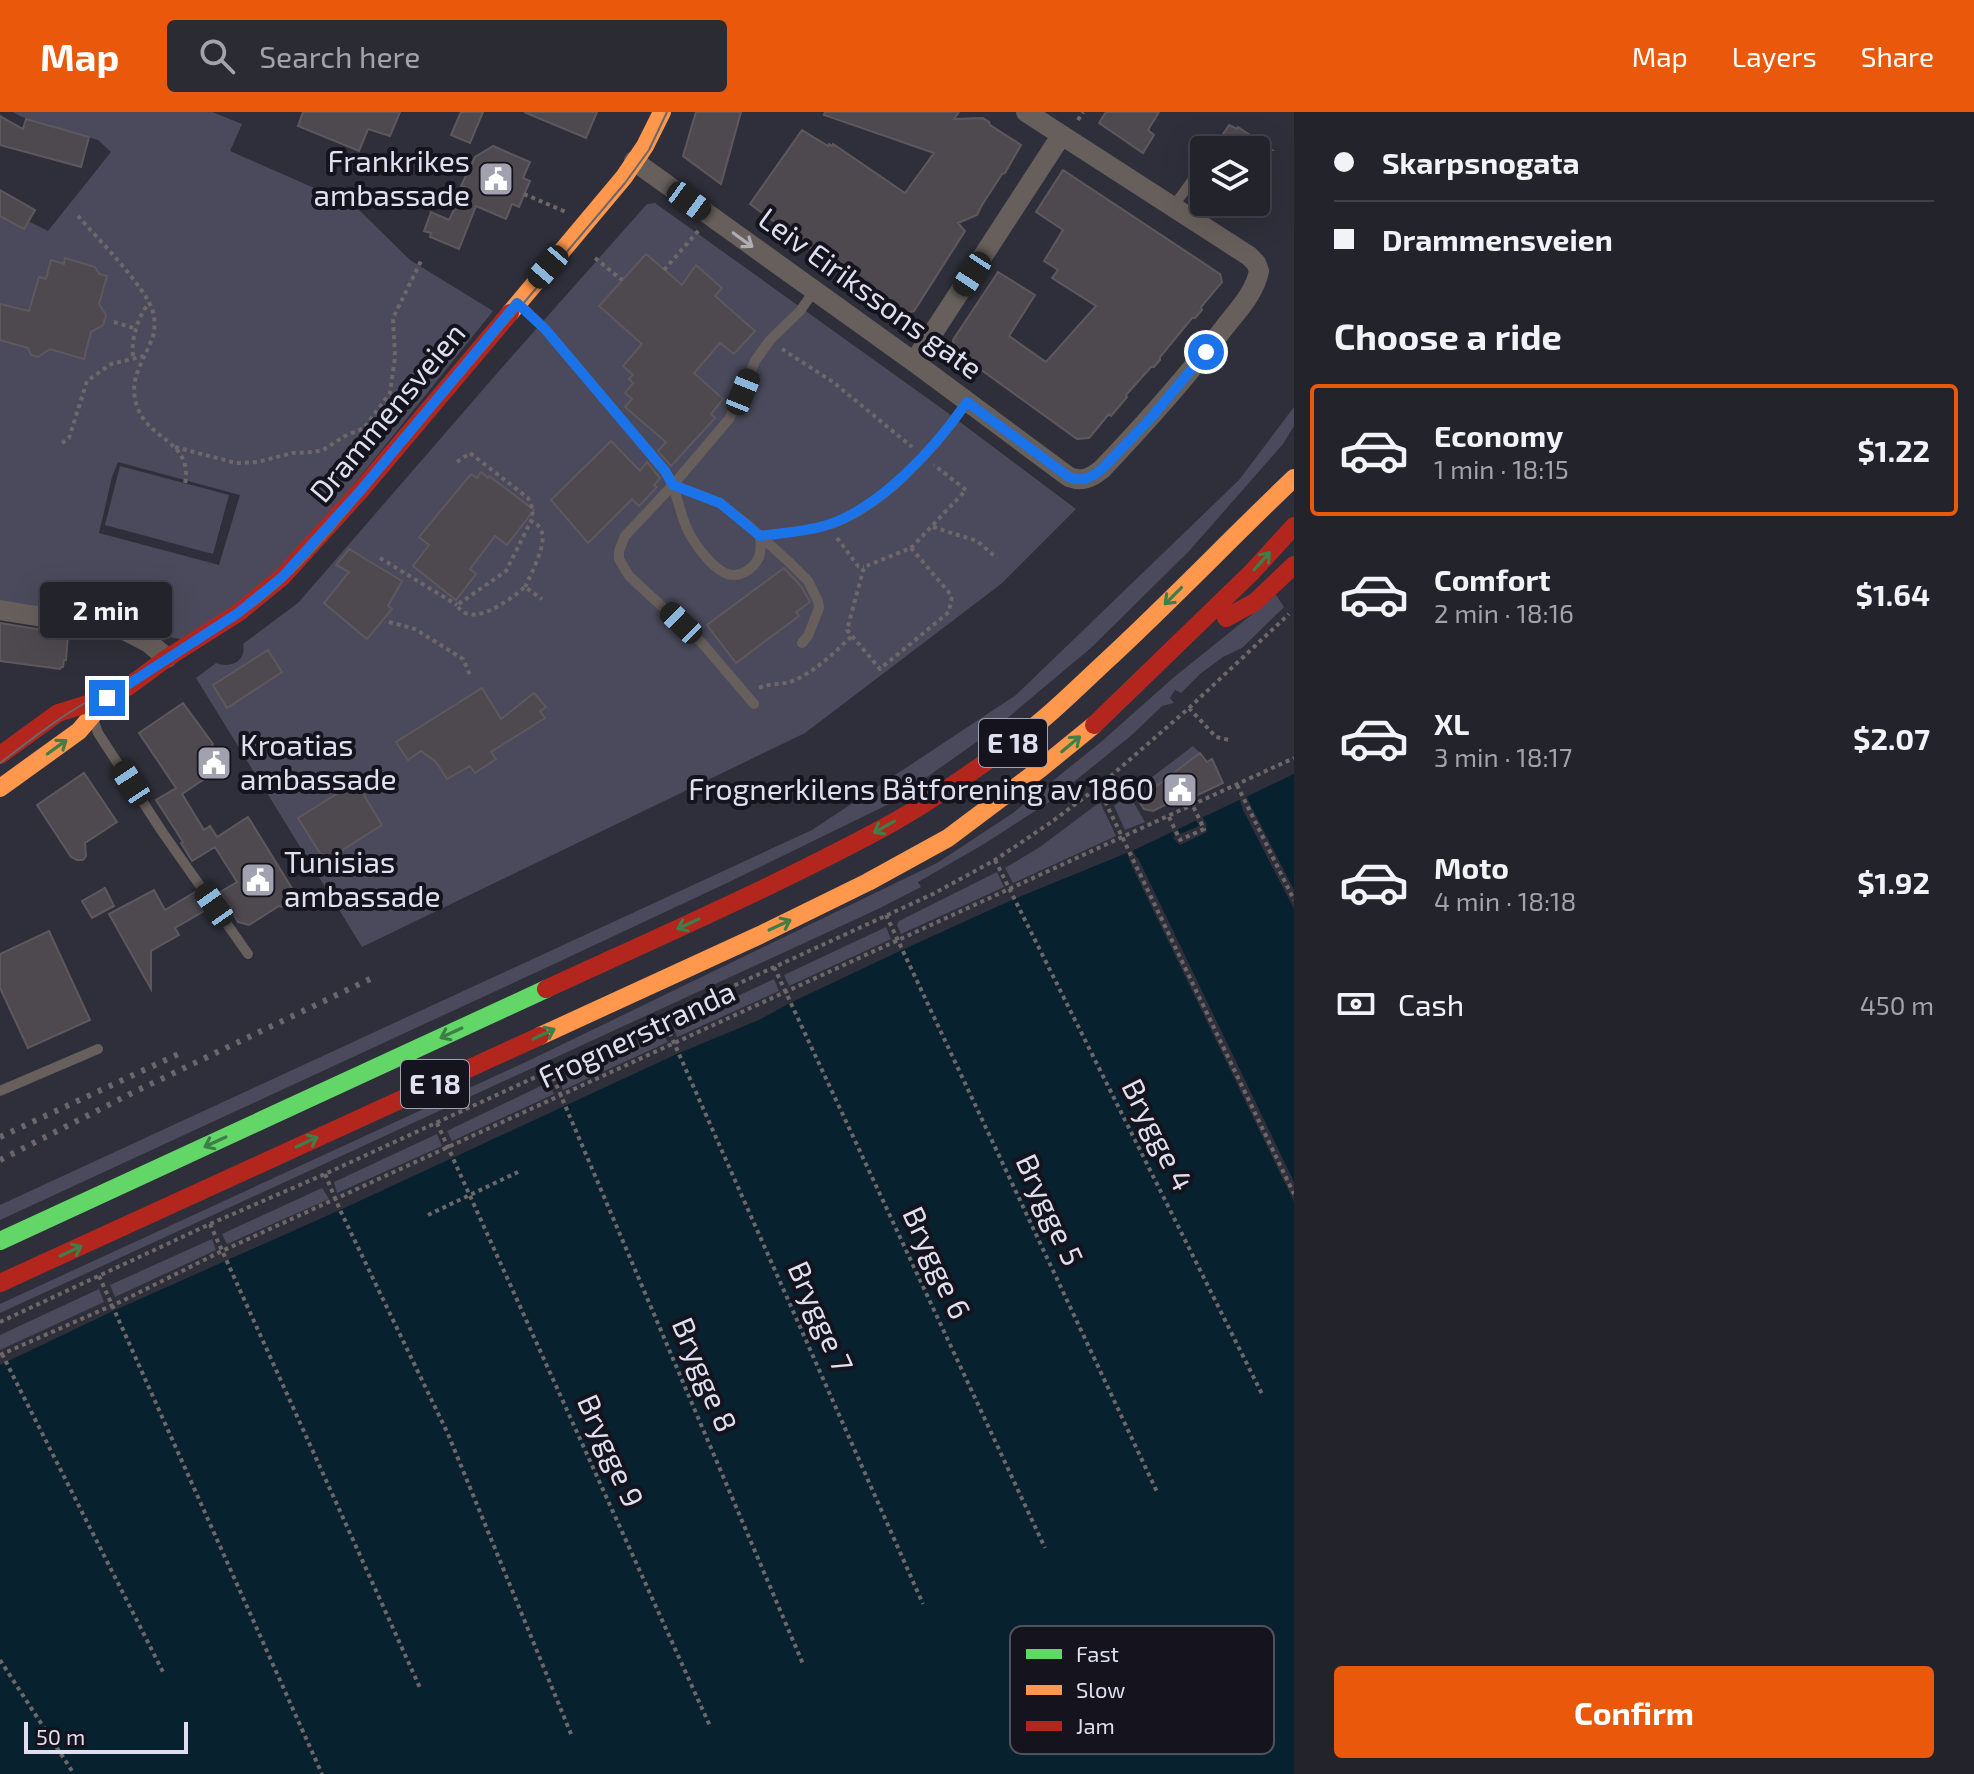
<!DOCTYPE html>
<html lang="en">
<head>
<meta charset="utf-8">
<style>
  :root { --surface:#23232c; --page:#2b2b34; --text:#f1f3f6; --muted:#a3a4a9; --line:#404048; --accent:#ea580c }
  body { margin:0; font-family:"Exo 2",sans-serif; background:var(--page); color:var(--text); height:100vh; display:flex; flex-direction:column; font-size:30px; white-space:nowrap }
  * { box-sizing:border-box; margin:0 }
  p { font-size:26px; color:var(--muted) }
  .icon { flex:none; width:44px; height:44px; fill:none; stroke:currentColor; stroke-width:2; stroke-linecap:round; stroke-linejoin:round }
  .map { position:relative; flex:1; overflow:hidden }
  .panel { display:flex; flex-direction:column; background:var(--surface); width:680px }
  .panel>* { flex:none }
  .top-card { display:grid; align-content:center; height:176px; padding:0 40px; background:var(--surface) }
  .tools { position:absolute; left:1190px; top:24px; display:grid; gap:16px }
  .tools a { display:grid; place-items:center; width:80px; height:80px; border-radius:8px; background:var(--surface); box-shadow:0 8px 32px #0002,0 0 0 2px var(--line); font-size:40px }
  .scale { position:absolute; left:24px; bottom:20px; width:164px; box-sizing:border-box; padding-left:8px; border:4px solid #dfdfef; border-top:0; font-size:22px; line-height:28px; white-space:nowrap; color:#dfdfef; -webkit-text-stroke:6px #14131e; paint-order:stroke }
  .end { position:absolute; width:36px; height:36px; margin:-18px; border:10px solid #1a73e8; background:#fff; box-shadow:0 0 0 4px #fff }
  .from { border-radius:50% }
  .bubble { position:absolute; height:56px; border-radius:8px; background:var(--surface); box-shadow:0 8px 32px #0002,0 0 0 2px var(--line); font-size:26px; font-weight:700; line-height:56px; text-align:center }
  .car { position:absolute; width:24px; height:48px; margin:-24px -12px; border-radius:10px; box-shadow:0 0 6px 2px #0007; background:linear-gradient(#222 24%,#8ab4d8 0 40%,#222 0 76%,#8ab4d8 0 86%,#222 0) }
  .top-card b { display:flex; align-items:center; gap:28px; height:76px; font-size:30px }
  .top-card b+b { border-top:2px solid var(--line) }
  .top-card i { width:20px; height:20px; background:var(--text) }
  ul { padding:0; list-style:none }
  li { display:flex; align-items:center; gap:24px; height:132px; margin:0 16px 12px; padding:0 24px; border:4px solid transparent; border-radius:8px }
  li div { flex:1 }
  li b { display:block; font-size:30px }
  li em { font-style:normal; font-weight:700 }
  li.on { border-color:var(--accent) }
  li>.icon { width:72px; height:72px; stroke-width:1.5 }
  h2 { padding:0 40px; font-size:36px; line-height:96px }
  .pay { display:flex; align-items:center; gap:20px; height:88px; padding:0 40px; font-size:30px }
  .pay p { margin-inline-start:auto }
  .button { display:flex; gap:16px; margin-top:auto; padding:16px 40px }
  .button a { flex:1; height:92px; border-radius:8px; background:var(--accent); color:#fff; font-size:32px; font-weight:700; line-height:92px; text-align:center }
  header { display:flex; align-items:center; gap:48px; box-sizing:border-box; height:112px; padding:0 40px; background:var(--accent); color:#fff }
  header strong { font-size:38px }
  nav { display:flex; gap:44px; margin-inline-start:auto; font-size:28px }
  .search { width:560px; height:72px; background:var(--page); display:flex; align-items:center; gap:20px; box-sizing:border-box; padding:0 28px; border-radius:8px; color:var(--muted); font-size:30px }
  main { display:flex; flex:1; min-height:0 }
  .map>svg:first-child { display:block }
  .green { fill:#4b4a5c; fill-rule:evenodd }
  .water { fill:#08212e }
  .pier { fill:#2f2f3b }
  .building { fill:#4e494f; stroke:#5e585e; stroke-width:2 }
  .lines { fill:none; stroke-linecap:round; stroke-linejoin:round }
  .path { stroke:#6d6769; stroke-width:4; stroke-dasharray:4 4; stroke-linecap:butt }
  .lane { stroke:#675f5b; stroke-width:10 }
  .street { stroke:#675f5b; stroke-width:20 }
  .fast { stroke:#63d668; stroke-width:18 }
  .slow { stroke:#ff974d; stroke-width:18 }
  .jam { stroke:#b3261e; stroke-width:18 }
  .tram { stroke:#6a666b; stroke-width:2 }
  .rail { stroke:#6a666b; stroke-width:6; stroke-dasharray:4 8; stroke-linecap:butt }
  .oneway { stroke:#afacb4 }
  .oneway2 { stroke:#3f7e47 }
  .route { stroke:#1a73e8; stroke-width:10 }
  .labels { text-anchor:middle; stroke-width:8; stroke-linejoin:round; paint-order:stroke }
  .shield { fill:#14131e; stroke:#a2a2b0; stroke-width:2 }
  .shield-label { font-size:28px; font-weight:bold; fill:#dfdfef }
  .poi-label { font-size:30px; fill:#dfdfef; stroke:#14131e; text-anchor:end }
  .street-label { font-size:30px; fill:#dfdfef; stroke:#14131e }
  .key { fill:#14131e; stroke:#51505d; stroke-width:2 }
  .key-label { font-size:22px; fill:#dfdfef }
</style>
</head>
<body>
<header>
<strong>Map</strong>
<div class="search"><svg class="icon" aria-label="search" viewBox="0 0 24 24"><circle cx="10" cy="10" r="6"/><path d="M15 15l6 6"/></svg>Search here</div>
<nav><a>Map</a><a>Layers</a><a>Share</a></nav>
</header>
<main>
<div class="map">
<svg width="1294" height="1662" viewBox="0 0 1294 1662">
  <rect width="100%" height="100%" fill="#2f2f3b"/>
  <path class="green" d="M13 0H212L242 12 230 39 355 94 410 148 493 199 331 401 255 482 185 528 0 492V95L48 119 111 40 98 28 22 5ZM118 350 240 383 219 453 99 421 112 365Z
    M655 91 948 301 1076 397 1001 472 805 621 362 835 196 566 216 551C231 557 247 549 243 532L298 491 506 251 647 92Z
    M1294 295V314L1283 332 1190 438 1092 535 992 619 889 692 729 770 552 853 0 1108V1093L812 718 1016 583 1239 368Z
    M120 354 229 383 213 442 105 413Z
    M1276 483 1284 495 1242 536 1223 545 1200 562 1181 581 1175 578 1170 586 1174 591 1162 594 1133 622 1049 690 984 732 918 770 921 775 878 797 0 1201V1192L528 949 937 751 1013 701 1101 630 1173 566Z
    M1193 634 1200 641 1134 691 1145 710 1125 718 1114 694Z
    M1100 690 1116 724 1013 771 1005 756 1040 735Z
    M997 760 1004 775 901 822 897 813 899 809Z
    M886 815 891 827 789 874 784 863Z
    M774 867 779 879 677 925 673 914Z
    M662 919 668 930 563 978 559 966Z
    M549 970 554 982 452 1029 447 1019Z
    M437 1022 442 1034 337 1081 334 1070Z
    M322 1076 329 1087 227 1132 222 1122Z
    M212 1127 216 1138 115 1185 110 1173Z
    M99 1177 104 1190 0 1238V1223Z"/>
  <path class="water" d="M1294 662V1662H0V1253L113 1199 340 1098 679 941 759 908 790 891 902 838 1014 787 1134 738Z"/>
  <path class="pier" d="M1244 680 1294 778V797L1243 698 1238 683Z
    M1200 701 1206 711 1207 720 1180 733 1173 726 1175 725 1171 716 1176 713 1180 722 1199 714 1194 704Z
    M1131 735 1137 746H1138L1294 1070V1090L1130 750 1126 737Z"/>
  <path class="building" d="M303 0H400L390 24 368 17 359 39 298 14Z
    M461 0H483L470 31 451 23Z
    M524 0H597L586 26Z
    M696 0H741L721 72 683 44Z
    M825 0H959L954 7 983 6 989 10 990 13 1021 33 1005 61 1002 62 982 93 977 103 958 111 965 119 914 199 901 202 750 92 802 18 828 34 829 32 832 34 833 32 905 81 934 41 824 3Z
    M1106 0H1159L1148 18 1154 23 1143 41 1099 11Z
    M0 4 23 17 26 7 89 25 81 55 0 33Z
    M1229 13 1237 17 1238 15 1272 38H1234L1219 28Z
    M493 34 530 50 523 66 530 69 519 95 512 92 506 107 476 94 459 137 430 125 431 121 424 119 431 100 449 108 465 75 461 74 475 45Z
    M1063 58 1220 162 1222 170 1201 195 1202 198 1195 206H1192L1160 245V248L1154 255H1151L1126 283 1127 285 1111 304 1109 302 1089 326 1077 327 955 239 953 228 998 160 1035 183 1009 224 1046 250 1096 194 1052 166 1058 158 1044 149 1063 118 1036 100Z
    M0 78 35 98 24 117 0 104Z
    M646 142 682 173 696 153 722 176 715 184 755 219 734 242 720 231 694 261 723 287 711 302 715 306 671 354 658 339 666 330 625 295 632 287 625 281 633 271 629 267 633 263 623 254 642 232 599 194Z
    M65 146 95 155 99 162 107 164 99 192 106 203 103 213 91 220 84 247 50 237 38 245 31 243 28 236 0 228V192L29 199 39 165 46 167 51 148 64 152Z
    M611 329 640 359 647 350 660 366 654 373 657 375 639 394 632 387 588 431 551 388Z
    M481 360 488 366 489 364 534 398 507 433 495 424 470 457 476 462 456 488 413 454 429 433 419 425 471 362 477 366Z
    M349 437 402 469 388 494 392 497 367 527 324 491 349 460 336 453Z
    M784 456 801 474 810 490 796 500 799 504 736 551 707 513Z
    M0 511 68 522 66 548H64L63 555H61L60 557 0 549Z
    M268 538 282 560 227 596 213 573Z
    M482 576 501 607 534 581 546 595 540 599 545 606 491 640 496 647 475 661 470 654 447 667 436 650 421 639 408 648 396 630Z
    M183 591 213 632 212 633 225 653 182 682 204 718 210 714 217 725 248 705 296 783 289 788 287 796 279 794 249 813 238 810 220 780 237 770 215 735 192 749 181 731 183 730 156 688 176 676 139 621Z
    M1200 641 1207 650 1212 647 1223 671 1181 691 1179 686 1153 699 1144 697 1138 688Z
    M84 661 117 710 85 731 86 744 83 748H77L71 745 37 693Z
    M356 670 382 713 325 749 298 706Z
    M105 776 114 794 92 806 82 789Z
    M154 778 165 798 195 780 206 798 175 816 179 823 151 839V877L109 802Z
    M49 819 90 908 28 936 0 876V842Z"/>
  <g class="lines">
    <path class="path" d="M1078 8 1083 0
      M524 82 566 100
      M78 104C97 126 146 175 153 200 155 206 155 218 153 224 145 248 127 267 137 294 149 330 193 328 185 372
      M595 146 622 168
      M664 158 699 118
      M114 210 137 217
      M782 237 833 270 912 335
      M133 244C131 226 138 205 149 191
      M62 331 69 326 87 269 111 252 144 244
      M175 335 236 351 258 350 292 341 313 340 323 338 345 324 364 316 390 281 395 245 393 206 422 147
      M457 350 470 341 528 386 533 398 531 409
      M933 415 977 429 997 446
      M837 426 858 454 864 455
      M911 436 952 484 949 500 880 557 847 518 864 455 911 436 966 378 934 353
      M380 446 457 493
      M525 475C531 462 548 431 541 418 539 413 536 412 531 409L506 459 457 493C471 518 511 487 525 475L542 487
      M389 510 415 517 463 547 470 563
      M759 576C769 571 780 573 790 570 814 561 834 541 852 524
      M1189 596 1216 625 1229 628
      M1237 673 1294 788
      M1097 676 1101 681 1294 1082
      M1169 705 1180 728 1204 717 1193 694
      M995 748 1263 1284
      M886 803 1158 1382
      M774 855 1045 1436
      M663 906 923 1492
      M550 958 803 1552
      M437 1011 710 1614
      M325 1062 340 1098 448 1322 571 1622
      M428 1103 518 1060
      M210 1112 421 1578
      M99 1164 322 1662
      M0 1210 210 1112 325 1062 933 782 995 748 1050 711 1097 676 1189 596 1289 502
      M2 1242 163 1560
      M0 1243 122 1189 222 1139 1294 646
      M0 1548 74 1662"/>
    <path class="lane" d="M1173 95 1204 52
      M520 193 545 217 665 359C676 375 678 394 685 412 691 428 710 454 725 461 735 466 746 461 753 454 762 445 761 435 760 424
      M673 373 720 391 749 414 788 449 808 469 818 489 819 496 808 524 802 531
      M760 424C780 421 801 420 821 415 878 401 935 336 967 290
      M754 592 702 531 629 464 619 447V439L625 424 673 373 729 307 743 280 755 249 770 228 800 199 814 179
      M93 607 98 621 163 721 248 842
      M0 979 98 937"/>
    <path class="street" d="M634 49 914 250 1069 365C1083 370 1091 366 1102 357 1145 312 1186 266 1224 216 1237 199 1255 181 1259 159L1256 151 1249 144 1026 0
      M914 250 1061 24
      M0 498 124 518 149 531 167 546"/>
    <path class="fast" d="M0 1129 546 877"/>
    <path class="slow" d="M510 201 624 65 645 34 662 0
      M1006 636C1041 612 1073 580 1104 551 1169 491 1230 427 1294 366
      M0 676 79 619 107 586
      M540 924 760 823 868 770 948 726 1040 657 1094 613"/>
    <path class="jam" d="M1226 506 1255 490 1294 453
      M1094 613 1252 460 1294 414
      M0 643 58 601 107 586 129 574 167 546 238 501 282 465 361 378 510 201
      M546 877C659 825 773 775 883 716 926 693 966 664 1006 636
      M0 1171 540 924"/>
    <path class="tram" d="M0 651C29 629 58 606 90 588 146 555 207 530 259 490 287 469 310 443 333 417L625 71 649 38 667 0"/>
    <path class="rail" d="M0 1025 185 939
      M0 1048 132 981 370 867"/>
  </g>
  <defs><path id="oneway-shaft" d="M-6 0H5M1.5-3L5.5 0L1.5 3" fill="none" stroke-width="1.6" stroke-linecap="round" stroke-linejoin="round" transform="scale(2)"/></defs>
  <use class="oneway" href="#oneway-shaft" transform="translate(743 128) rotate(36)"/>
  <g class="oneway2">
    <use href="#oneway-shaft" transform="translate(1262 449) rotate(-48)"/>
    <use href="#oneway-shaft" transform="translate(1173 484) rotate(135)"/>
    <use href="#oneway-shaft" transform="translate(1071 632) rotate(-40)"/>
    <use href="#oneway-shaft" transform="translate(57 635) rotate(-36)"/>
    <use href="#oneway-shaft" transform="translate(884 715) rotate(151)"/>
    <use href="#oneway-shaft" transform="translate(688 812) rotate(155)"/>
    <use href="#oneway-shaft" transform="translate(780 813) rotate(-25)"/>
    <use href="#oneway-shaft" transform="translate(451 921) rotate(155)"/>
    <use href="#oneway-shaft" transform="translate(544 922) rotate(-25)"/>
    <use href="#oneway-shaft" transform="translate(215 1030) rotate(155)"/>
    <use href="#oneway-shaft" transform="translate(307 1030) rotate(-25)"/>
    <use href="#oneway-shaft" transform="translate(71 1139) rotate(-25)"/>
  </g>
  <g class="lines">
    <path class="route" d="M107 586 238 501 282 465 361 378 517 191 545 217 665 359 673 373 720 391 760 424C780 421 801 420 820 415 877 401 935 336 967 290L1069 365C1083 370 1091 366 1102 357L1150 307 1206 240"/>
  </g>
  <defs>
    <symbol id="civic-square" viewBox="-11 -11 22 22"><rect x="-9" y="-9" width="18" height="18" rx="4" fill="#a1a1b0" stroke="#14131e"/><path d="M-.6-6.5H3V-4.5H.6V-3L4-1V1h2V6H-6V1h2V-1L-.6-3ZM-1.2 2.5V6h2.4V2.5Z" fill="#fff"/></symbol>
  </defs>
  <g fill-rule="evenodd">
    <use href="#civic-square" x="476" y="47" width="40" height="40"/>
    <use href="#civic-square" x="194" y="631" width="40" height="40"/>
    <use href="#civic-square" x="1160" y="658" width="40" height="40"/>
    <use href="#civic-square" x="238" y="748" width="40" height="40"/>
  </g>
  <g class="labels">
    <g class="shield">
      <rect x="979" y="607" width="68" height="48" rx="6"/>
      <rect x="401" y="948" width="68" height="48" rx="6"/>
    </g>
    <g class="shield-label">
      <text x="1013" y="641">E 18</text>
      <text x="435" y="982">E 18</text>
    </g>
    <g class="poi-label">
      <text x="470" y="60">Frankrikes<tspan x="470" dy="34">ambassade</tspan></text>
      <text x="240" y="644" text-anchor="start">Kroatias<tspan x="240" dy="34">ambassade</tspan></text>
      <text x="1154" y="688">Frognerkilens Båtforening av 1860</text>
      <text x="284" y="761" text-anchor="start">Tunisias<tspan x="284" dy="34">ambassade</tspan></text>
    </g>
    <g class="street-label">
      <text transform="translate(870 182) rotate(36)" y="10">Leiv Eirikssons gate</text>
      <text transform="translate(388 301) rotate(-50)" y="10">Drammensveien</text>
      <text transform="translate(637 923) rotate(-25)" y="10">Frognerstranda</text>
      <text transform="translate(1157 1023) rotate(63)" y="10">Brygge 4</text>
      <text transform="translate(1049 1098) rotate(65)" y="10">Brygge 5</text>
      <text transform="translate(936 1151) rotate(65)" y="10">Brygge 6</text>
      <text transform="translate(820 1205) rotate(66)" y="10">Brygge 7</text>
      <text transform="translate(704 1263) rotate(67)" y="10">Brygge 8</text>
      <text transform="translate(610 1339) rotate(66)" y="10">Brygge 9</text>
    </g>
  </g>
  <rect x="1010" y="1514" width="264" height="128" rx="12" class="key"/>
  <rect x="1026" y="1537" width="36" height="10" fill="#63d668"/>
  <rect x="1026" y="1573" width="36" height="10" fill="#ff974d"/>
  <rect x="1026" y="1609" width="36" height="10" fill="#b3261e"/>
  <g class="key-label">
    <text x="1076" y="1550">Fast</text>
    <text x="1076" y="1586">Slow</text>
    <text x="1076" y="1622">Jam</text>
  </g>
</svg>
<div class="tools">
<a><svg class="icon" aria-label="layers" viewBox="0 0 24 24"><path d="M12 4l9 5-9 5-9-5zM3 14l9 5 9-5"/></svg></a>
</div>
<div class="scale">50 m</div>
<i class="end from" style="left:1206px;top:240px"></i>
<i class="end" style="left:107px;top:586px"></i>
<div class="bubble" style="left:40px;top:470px;width:132px">2 min</div>
<i class="car" style="left:689px;top:89px;rotate:126deg"></i>
<i class="car" style="left:548px;top:155px;rotate:221deg"></i>
<i class="car" style="left:972px;top:162px;rotate:213deg"></i>
<i class="car" style="left:743px;top:280px;rotate:22deg"></i>
<i class="car" style="left:681px;top:511px;rotate:314deg"></i>
<i class="car" style="left:131px;top:671px;rotate:327deg"></i>
<i class="car" style="left:214px;top:793px;rotate:325deg"></i>
</div>
<section class="panel">
<div class="top-card">
<b><i class="from"></i>Skarpsnogata</b>
<b><i></i>Drammensveien</b>
</div>
<h2>Choose a ride</h2>
<ul>
<li class="on"><svg class="icon" aria-label="car" viewBox="0 0 24 24"><path d="M5 17H2v-5l4-1 3-4h7l3 4 3 1v5h-3M9 17h6M6 11h13"/><circle cx="7" cy="17" r="2"/><circle cx="17" cy="17" r="2"/></svg><div><b>Economy</b><p>1 min · 18:15</p></div><em>$1.22</em></li>
<li><svg class="icon" aria-label="car" viewBox="0 0 24 24"><path d="M5 17H2v-5l4-1 3-4h7l3 4 3 1v5h-3M9 17h6M6 11h13"/><circle cx="7" cy="17" r="2"/><circle cx="17" cy="17" r="2"/></svg><div><b>Comfort</b><p>2 min · 18:16</p></div><em>$1.64</em></li>
<li><svg class="icon" aria-label="car" viewBox="0 0 24 24"><path d="M5 17H2v-5l4-1 3-4h7l3 4 3 1v5h-3M9 17h6M6 11h13"/><circle cx="7" cy="17" r="2"/><circle cx="17" cy="17" r="2"/></svg><div><b>XL</b><p>3 min · 18:17</p></div><em>$2.07</em></li>
<li><svg class="icon" aria-label="car" viewBox="0 0 24 24"><path d="M5 17H2v-5l4-1 3-4h7l3 4 3 1v5h-3M9 17h6M6 11h13"/><circle cx="7" cy="17" r="2"/><circle cx="17" cy="17" r="2"/></svg><div><b>Moto</b><p>4 min · 18:18</p></div><em>$1.92</em></li>
</ul>
<div class="pay"><svg class="icon" aria-label="cash" viewBox="0 0 24 24"><path d="M3 7h18v10H3z"/><circle cx="12" cy="12" r="2"/></svg>Cash<p>450 m</p></div>
<div class="button"><a>Confirm</a></div>
</section>
</main>
</body>
</html>
